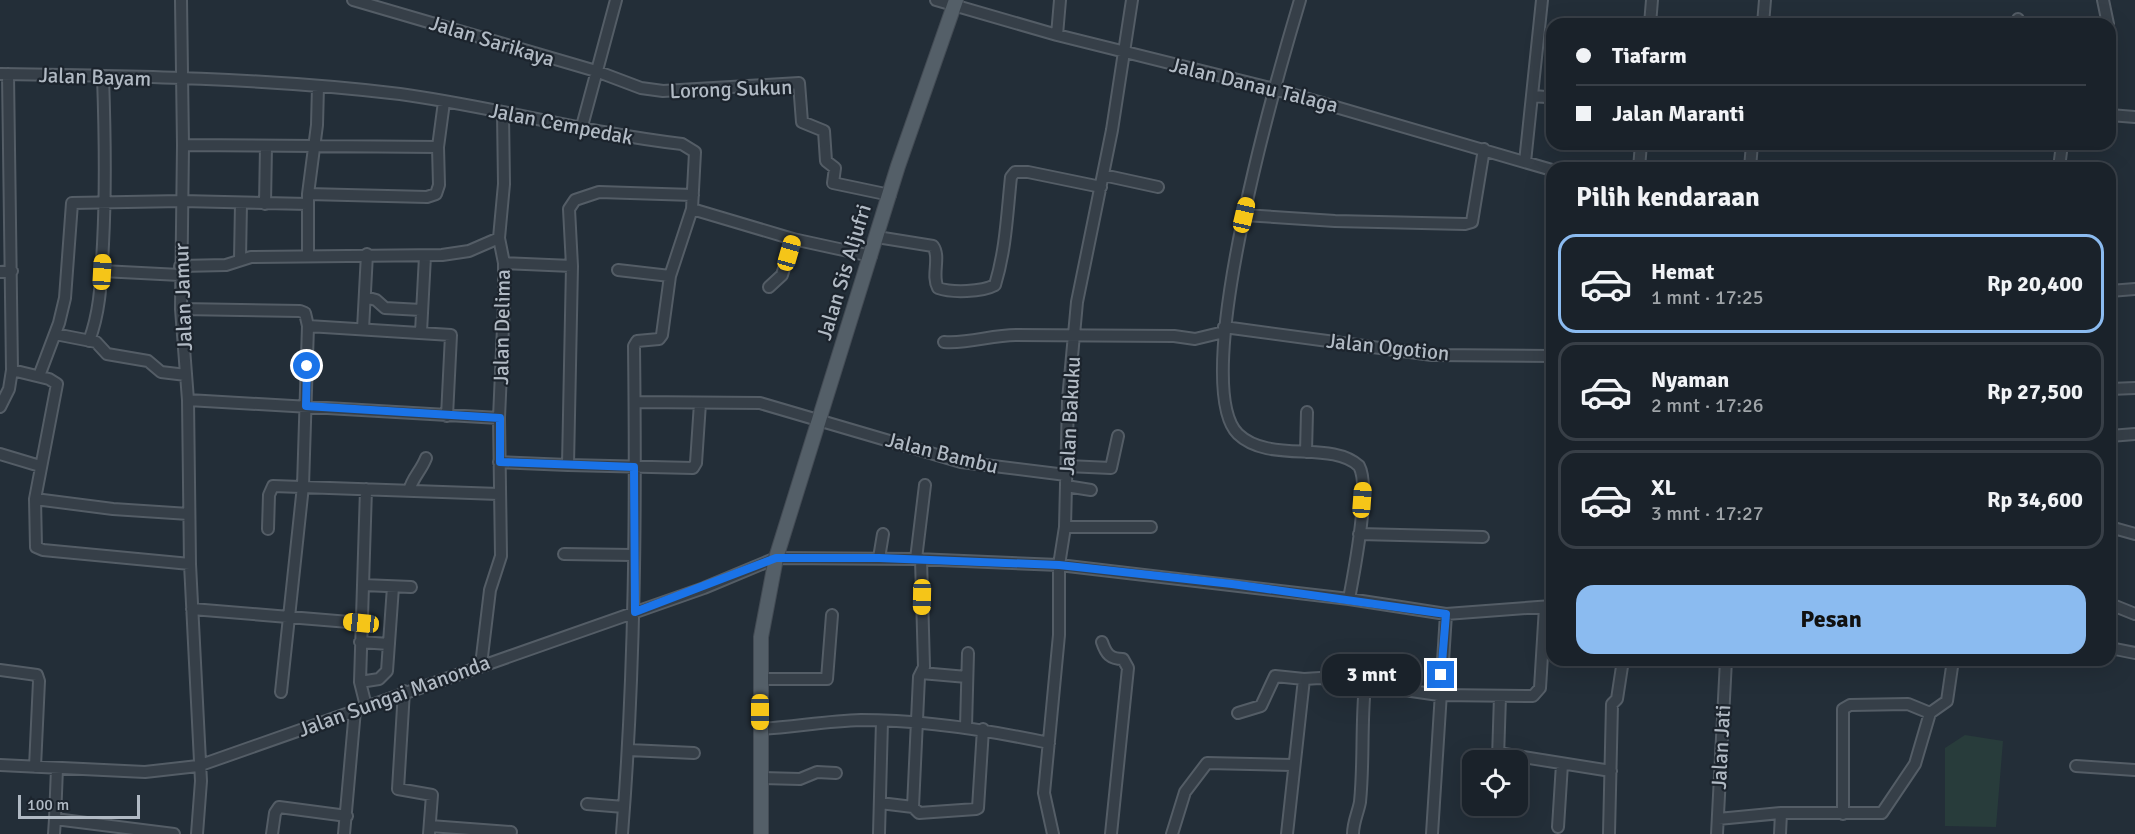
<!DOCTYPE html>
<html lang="id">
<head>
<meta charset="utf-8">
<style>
  :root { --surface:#1a222a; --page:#272f36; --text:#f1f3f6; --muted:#9fa4a8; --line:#383f47; --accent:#8bbbf0 }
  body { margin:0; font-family:Signika,sans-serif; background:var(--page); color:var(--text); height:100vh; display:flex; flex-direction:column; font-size:22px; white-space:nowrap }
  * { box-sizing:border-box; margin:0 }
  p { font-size:20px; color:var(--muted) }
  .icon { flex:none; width:33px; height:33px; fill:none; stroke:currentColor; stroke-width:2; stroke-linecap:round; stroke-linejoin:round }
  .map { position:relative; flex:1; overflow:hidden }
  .sheet { position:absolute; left:1546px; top:162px; width:570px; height:504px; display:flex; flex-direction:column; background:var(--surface); border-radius:18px; box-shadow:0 6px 24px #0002,0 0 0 2px var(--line) }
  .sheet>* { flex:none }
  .hud { position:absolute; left:1546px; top:18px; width:570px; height:132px; border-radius:18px; box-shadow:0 6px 24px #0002,0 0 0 2px var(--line); display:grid; align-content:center; height:132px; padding:0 30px; background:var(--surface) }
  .fabs { position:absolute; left:1462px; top:750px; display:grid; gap:12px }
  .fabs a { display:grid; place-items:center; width:66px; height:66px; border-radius:12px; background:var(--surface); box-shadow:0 6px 24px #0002,0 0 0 2px var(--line); font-size:30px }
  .scale { position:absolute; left:18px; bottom:15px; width:122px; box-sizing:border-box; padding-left:6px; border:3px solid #b1bac4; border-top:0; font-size:16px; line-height:21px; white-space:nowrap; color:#b1bac4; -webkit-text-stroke:4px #1c242d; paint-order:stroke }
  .end { position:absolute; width:27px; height:27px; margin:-14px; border:8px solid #1a73e8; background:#fff; box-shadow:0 0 0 3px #fff }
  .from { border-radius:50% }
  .bubble { position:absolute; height:42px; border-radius:18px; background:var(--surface); box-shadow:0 6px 24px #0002,0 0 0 2px var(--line); font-size:20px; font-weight:800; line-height:42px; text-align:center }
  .car { position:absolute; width:18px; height:36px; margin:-18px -9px; border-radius:8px; box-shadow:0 0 4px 2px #0007; background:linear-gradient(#f5c518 24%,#345 0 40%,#f5c518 0 76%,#345 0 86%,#f5c518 0) }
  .hud b { display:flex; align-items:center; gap:21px; height:57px; font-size:22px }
  .hud b+b { border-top:2px solid var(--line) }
  .hud i { width:15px; height:15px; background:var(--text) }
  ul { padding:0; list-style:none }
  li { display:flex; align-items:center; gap:18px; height:99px; margin:0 12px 9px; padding:0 18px; border:3px solid var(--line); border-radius:18px }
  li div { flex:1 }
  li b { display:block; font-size:22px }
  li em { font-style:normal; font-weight:800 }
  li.current { border-color:var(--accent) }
  li>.icon { width:54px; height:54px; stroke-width:1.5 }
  h2 { padding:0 30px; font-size:27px; line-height:72px }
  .cta { display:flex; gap:12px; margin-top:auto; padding:12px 30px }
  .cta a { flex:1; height:69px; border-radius:18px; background:var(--accent); color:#111; font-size:24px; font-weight:800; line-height:69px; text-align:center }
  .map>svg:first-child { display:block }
  .green { fill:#283c3b }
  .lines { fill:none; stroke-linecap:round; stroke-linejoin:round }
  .minor-casing { stroke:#545d66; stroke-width:14 }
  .major-casing { stroke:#434b54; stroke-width:16 }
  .minor { stroke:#363f48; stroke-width:10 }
  .major { stroke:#545f68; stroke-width:14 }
  .route { stroke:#1a73e8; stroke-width:8 }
  .labels { text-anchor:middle; stroke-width:4.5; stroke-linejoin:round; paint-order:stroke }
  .street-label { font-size:21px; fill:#b1bac4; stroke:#1c242d }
</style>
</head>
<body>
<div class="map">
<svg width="2135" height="834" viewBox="0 0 2135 834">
  <rect width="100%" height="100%" fill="#232e38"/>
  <path class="green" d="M1965 735 2003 741 1996 827 1945 826V748Z"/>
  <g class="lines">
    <defs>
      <path id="minor" d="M181 0 183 145 181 309 188 400 190 564 201 781 197 834
        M353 0 596 71 641 88 663 91 799 83 802 122 824 131 826 161 835 168 833 183 890 195
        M936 0 1057 35 1274 89 1552 170
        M1300 0C1279 70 1187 384 1238 434 1269 464 1331 440 1359 466 1371 487 1354 572 1349 599
        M2103 0 2108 24
        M1650 24 1652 0
        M1763 24 1765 0
        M2018 24V19
        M1057 35 1060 0
        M0 74C133 76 268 78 400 94 495 107 587 133 682 144L695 152 692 209 793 239 871 256
        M1533 96 1546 97
        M2110 115 2135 117
        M581 130 616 0
        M183 145 438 147 444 102
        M1525 162 1542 0
        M1750 167 1766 168
        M1639 168 1641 144
        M1750 168 1752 144
        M2059 168 2062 144
        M1103 175 1158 187
        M308 194 427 197 436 194 439 185 438 147
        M265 204 266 146
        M1244 215 1335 221 1465 224 1472 222 1484 149
        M877 237 933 246C941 257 931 275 938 288 952 293 982 292 995 285 1006 249 1007 214 1011 177L1015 172H1028L1101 187
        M308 256V194L317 125 318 86
        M240 260 241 203
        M180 266 226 265 251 257 442 255 469 251 499 238
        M572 266 569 209 575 200 599 192 693 195
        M618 270 670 276
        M102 271 180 275
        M0 272 12 271
        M769 287 782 275 793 239
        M2110 291 2135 289
        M365 297 376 300 385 308 421 310
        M181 309 300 311 305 313 308 326 451 335 447 416
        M1224 327 1432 355 1552 356
        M363 329 367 254
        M421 332 425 256
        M55 334 96 342 107 354 148 361 161 372 186 375
        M89 341C101 309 101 278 103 244 106 188 105 133 103 77
        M944 342C969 344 991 335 1016 335L1174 336 1195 339 1224 332
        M12 370 49 379 57 384 35 499
        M39 376 59 323 65 298 72 203 182 201 308 204
        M2110 389 2135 388
        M188 400 499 418
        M635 402 760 403 961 462 1066 475
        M0 407 9 389 12 370 8 74
        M2110 436 2135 434
        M1306 452 1307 412
        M0 454 40 466
        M499 462 568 465 572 266 504 263
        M568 465 693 468 696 463 700 403
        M1067 466 1111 468 1118 436
        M1066 486 1091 490
        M409 491C412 478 421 471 426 458
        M189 514 113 509 35 499 36 547 43 550 190 564
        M1065 527H1151
        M2110 527 2135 534
        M268 529 269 495 273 486 499 494
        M1359 534 1483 537
        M564 554 633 555
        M879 558 883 534
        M916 559 925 485
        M363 585 411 587
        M2110 604 2135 614
        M192 609 361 623
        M360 642 389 644
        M1102 642C1106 654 1110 659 1123 659L1128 668 1111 834
        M2110 648 2135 653
        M481 665 490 590 501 556 499 418 504 304V263L499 238 504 184 503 114
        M0 670 37 675 39 681 35 767
        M921 673 967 677
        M760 679H827L832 615
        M360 682 379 679 387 671 393 587
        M404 691 398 789 432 795 429 834
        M281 692 303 486 308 326
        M366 706 360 682 366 489
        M1238 713 1261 706 1275 676 1304 679
        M966 727 968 653
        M760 729C794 727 827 721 861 720 925 720 988 730 1049 743
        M629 750 694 753
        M1498 753 1611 771
        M1498 758 1500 696
        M0 765 145 772 198 766 704 588 776 558 916 559 1059 565 1349 599 1446 614 1552 606
        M2076 766 2135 770
        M760 778 800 779 817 772 836 773
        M880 803 913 807 919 813 976 809 978 808 983 729
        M587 804 624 807
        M913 807 919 677 924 667 921 559
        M1843 814V709L1850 705 1908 704 1930 713
        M55 819 57 768
        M1718 819 1781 813H1882L1915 764 1930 713 1947 701 1953 660
        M430 826 511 832
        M1558 827 1562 764
        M54 834 55 819 174 834
        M272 834 275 813 279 807 347 816
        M344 834 355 710
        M622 834C635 672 636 509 634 346L637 341 659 339 662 335 670 276 692 209
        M879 834 882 721
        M1053 834 1044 793 1059 635V565L1065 527 1068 400 1077 302 1112 130 1132 0
        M1172 834 1185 792 1207 763 1292 765
        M1287 834 1304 679 1320 678 1439 695 1533 696 1540 688 1545 607
        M1353 834C1353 822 1358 813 1360 802 1364 763 1361 725 1365 685
        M1432 834 1446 614
        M1609 834 1612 704 1617 699 1623 660
        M1717 834 1726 660
        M1780 834 1781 813"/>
      <path id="major" d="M761 834V637L776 558 898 166 956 0"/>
    </defs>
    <use href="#minor" class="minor-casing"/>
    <use href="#major" class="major-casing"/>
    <use href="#minor" class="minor"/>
    <use href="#major" class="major"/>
  </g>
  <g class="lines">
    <path class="route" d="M307 366 306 406 500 418V462L634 467 635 612 776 558H879L1059 565 1232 584 1446 614 1441 675"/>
  </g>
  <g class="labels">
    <g class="street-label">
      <text transform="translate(492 41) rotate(17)" y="7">Jalan Sarikaya</text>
      <text transform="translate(95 77) rotate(2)" y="7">Jalan Bayam</text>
      <text transform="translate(1254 85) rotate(14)" y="7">Jalan Danau Talaga</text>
      <text transform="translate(731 89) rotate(-2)" y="7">Lorong Sukun</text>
      <text transform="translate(561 124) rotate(11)" y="7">Jalan Cempedak</text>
      <text transform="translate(844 272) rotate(-73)" y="7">Jalan Sis Aljufri</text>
      <text transform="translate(183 297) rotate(-92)" y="7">Jalan Jamur</text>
      <text transform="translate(502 327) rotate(-89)" y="7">Jalan Delima</text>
      <text transform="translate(1388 347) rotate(6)" y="7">Jalan Ogotion</text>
      <text transform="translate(1070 416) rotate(-87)" y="7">Jalan Bakuku</text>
      <text transform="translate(942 453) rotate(14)" y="7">Jalan Bambu</text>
      <text transform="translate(394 696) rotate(-20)" y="7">Jalan Sungai Manonda</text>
      <text transform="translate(1721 747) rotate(-87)" y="7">Jalan Jati</text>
    </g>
  </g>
</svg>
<div class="fabs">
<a><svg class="icon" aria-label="locate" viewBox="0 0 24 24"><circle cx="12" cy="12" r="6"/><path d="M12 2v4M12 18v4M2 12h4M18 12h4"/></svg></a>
</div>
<div class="scale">100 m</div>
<i class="end from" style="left:307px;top:366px"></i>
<i class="end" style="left:1441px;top:675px"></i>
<div class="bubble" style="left:1322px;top:654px;width:99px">3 mnt</div>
<i class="car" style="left:1244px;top:215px;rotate:13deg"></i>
<i class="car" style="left:789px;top:253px;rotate:16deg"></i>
<i class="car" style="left:102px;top:272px;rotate:3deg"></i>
<i class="car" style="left:1362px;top:500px;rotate:4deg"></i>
<i class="car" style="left:922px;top:597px;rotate:181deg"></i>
<i class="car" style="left:361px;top:623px;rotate:276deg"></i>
<i class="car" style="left:760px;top:712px;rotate:180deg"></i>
<div class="hud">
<b><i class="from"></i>Tiafarm</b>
<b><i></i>Jalan Maranti</b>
</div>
<section class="sheet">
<h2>Pilih kendaraan</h2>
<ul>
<li class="current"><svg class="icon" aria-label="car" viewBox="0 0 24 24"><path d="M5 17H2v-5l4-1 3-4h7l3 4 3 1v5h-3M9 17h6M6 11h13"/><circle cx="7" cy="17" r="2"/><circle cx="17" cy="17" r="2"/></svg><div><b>Hemat</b><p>1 mnt · 17:25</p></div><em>Rp 20,400</em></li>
<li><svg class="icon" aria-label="car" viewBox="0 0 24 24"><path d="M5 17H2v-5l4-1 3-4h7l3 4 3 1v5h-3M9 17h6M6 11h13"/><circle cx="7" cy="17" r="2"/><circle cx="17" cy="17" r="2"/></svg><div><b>Nyaman</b><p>2 mnt · 17:26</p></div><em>Rp 27,500</em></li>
<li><svg class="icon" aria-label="car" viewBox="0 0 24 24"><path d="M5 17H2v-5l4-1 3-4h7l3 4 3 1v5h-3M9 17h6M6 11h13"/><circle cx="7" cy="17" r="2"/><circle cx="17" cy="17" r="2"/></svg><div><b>XL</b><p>3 mnt · 17:27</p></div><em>Rp 34,600</em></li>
</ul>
<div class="cta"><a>Pesan</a></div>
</section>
</div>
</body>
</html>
